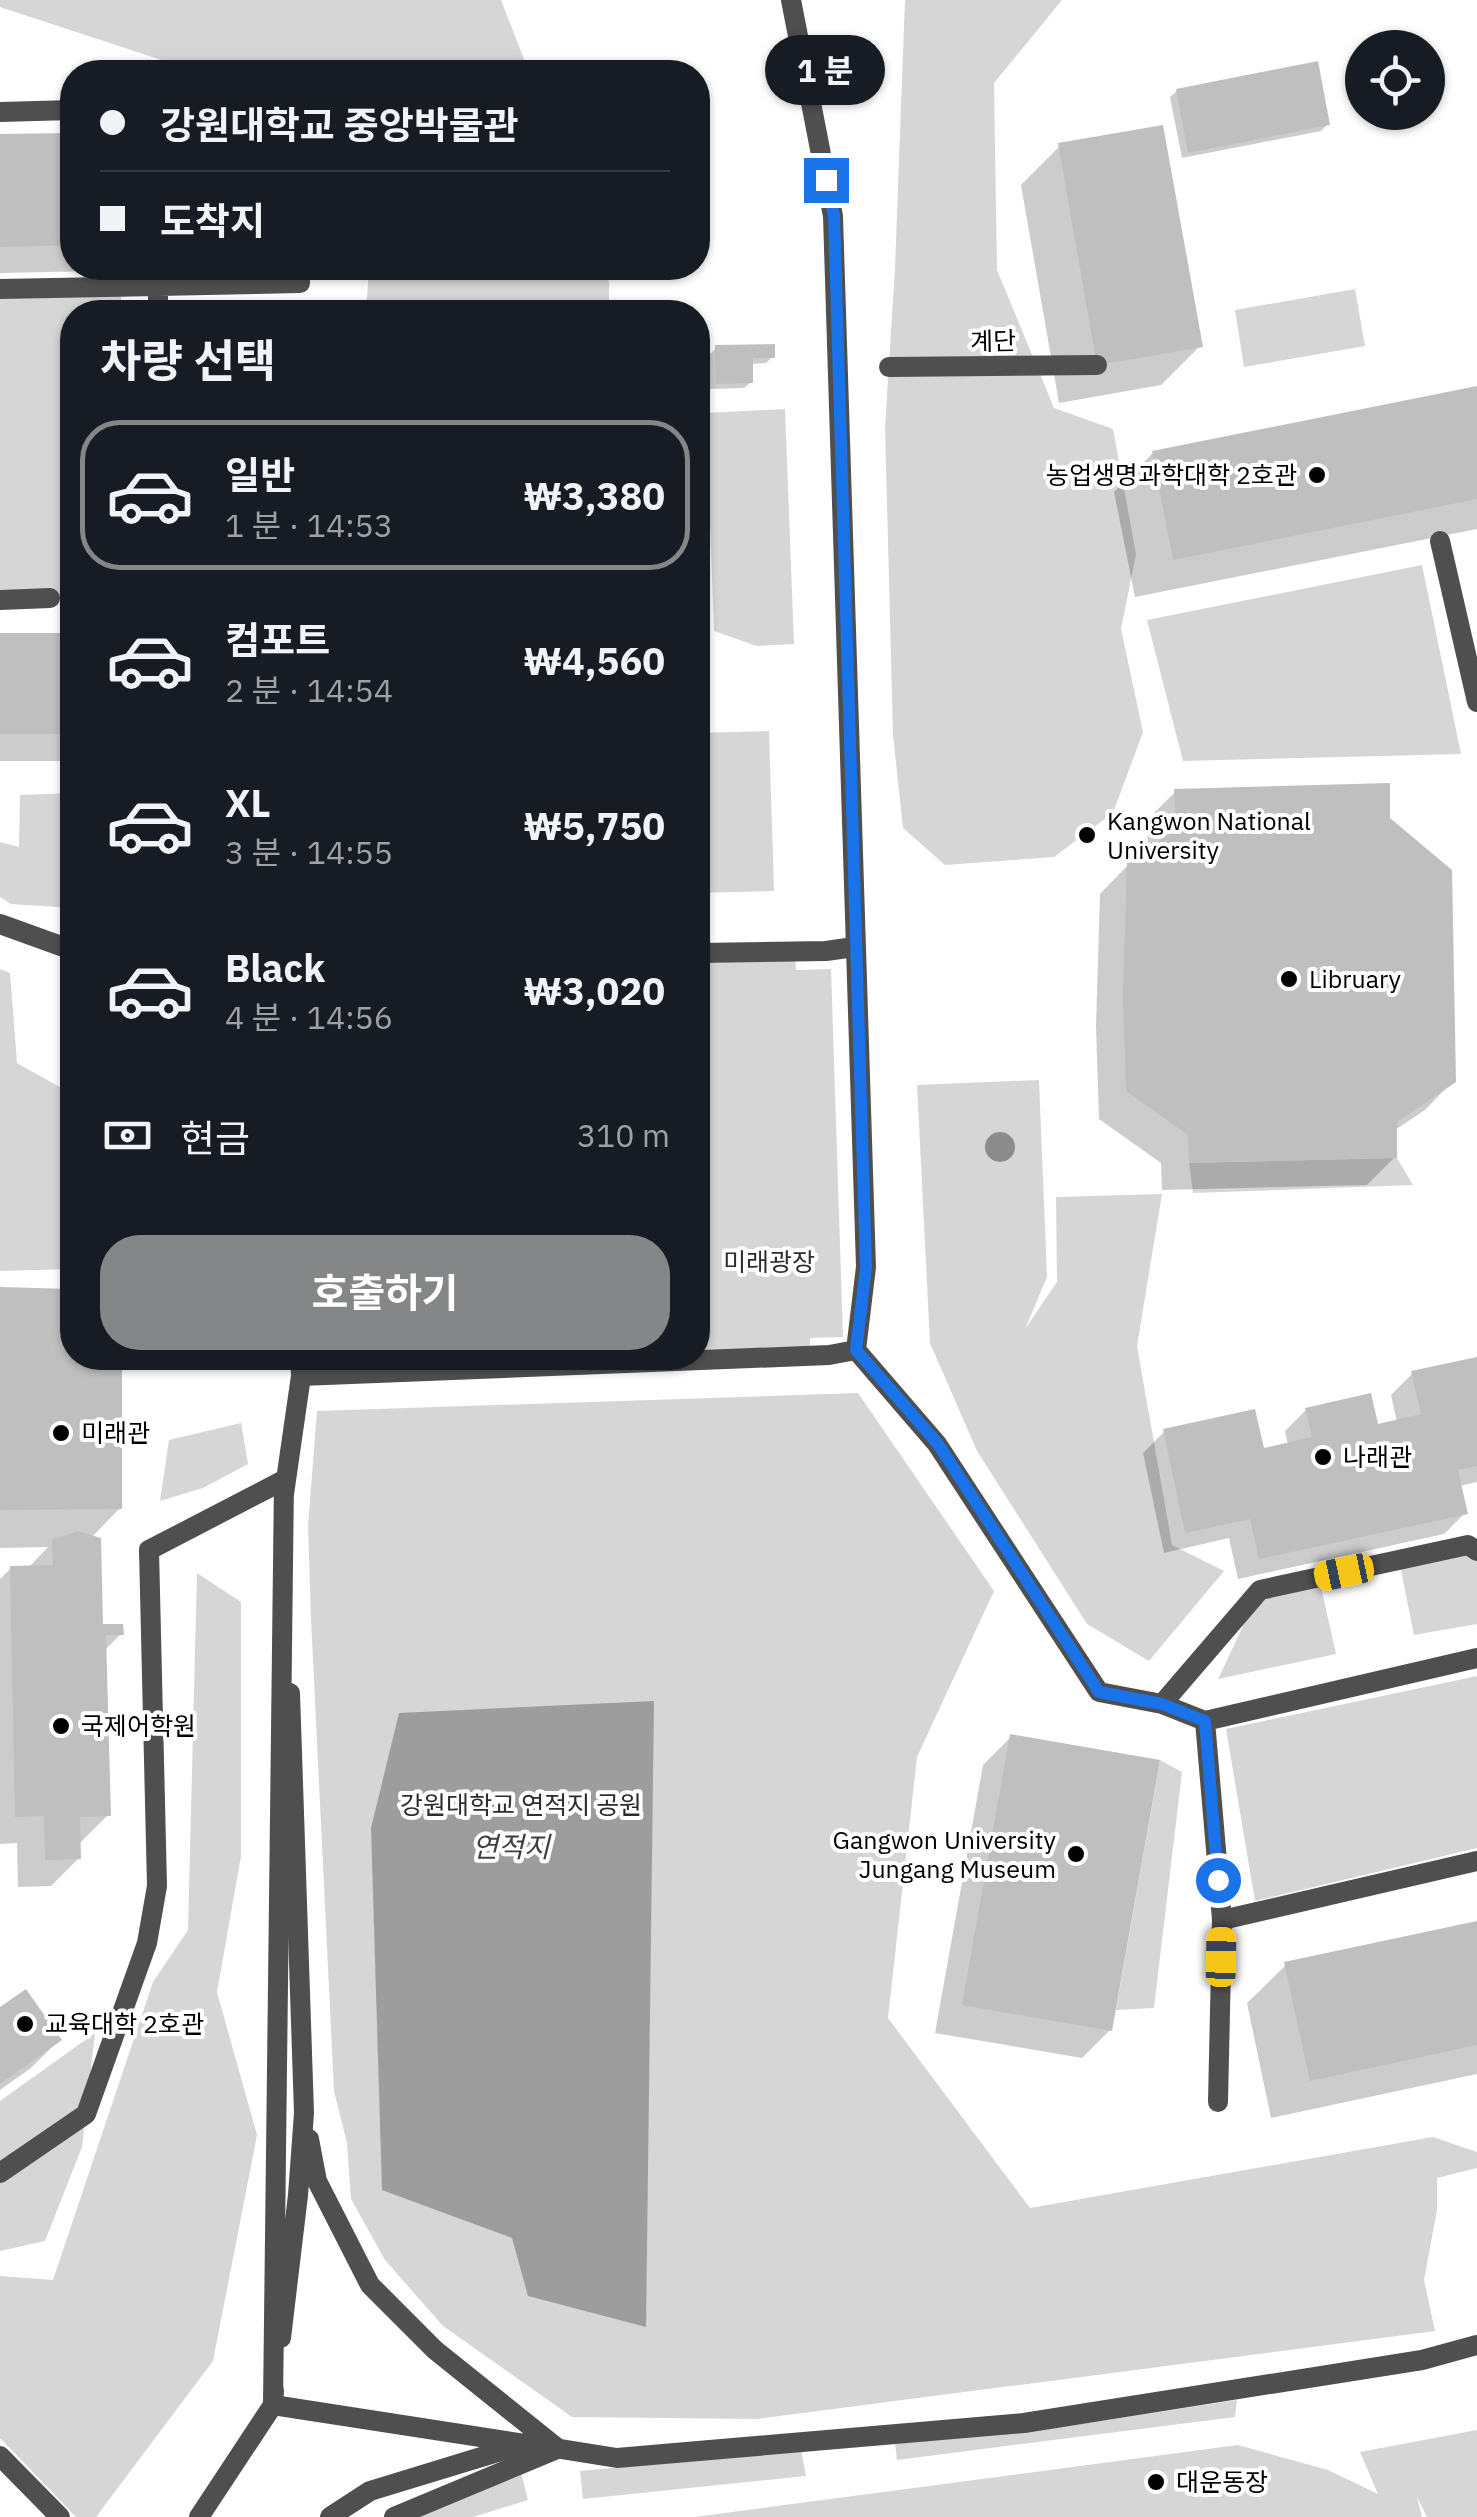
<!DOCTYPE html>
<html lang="ko">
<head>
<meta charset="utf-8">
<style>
  :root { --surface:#171b24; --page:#242831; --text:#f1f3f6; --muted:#9ea1a6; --line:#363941; --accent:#858687 }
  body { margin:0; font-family:"IBM Plex Sans","Noto Sans KR",sans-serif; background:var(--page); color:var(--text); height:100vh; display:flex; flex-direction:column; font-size:38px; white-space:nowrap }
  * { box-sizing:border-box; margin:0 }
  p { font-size:32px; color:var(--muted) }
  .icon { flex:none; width:55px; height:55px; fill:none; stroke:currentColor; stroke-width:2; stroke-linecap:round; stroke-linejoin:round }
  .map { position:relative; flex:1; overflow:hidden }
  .side { position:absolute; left:60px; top:300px; width:650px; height:1070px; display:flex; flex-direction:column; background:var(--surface); border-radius:40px; box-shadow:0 2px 8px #0004 }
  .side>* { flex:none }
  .banner { position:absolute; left:60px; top:60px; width:650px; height:220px; border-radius:40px; box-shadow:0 2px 8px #0004; display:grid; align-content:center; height:220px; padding:0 40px; background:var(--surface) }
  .fabs { position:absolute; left:1345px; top:30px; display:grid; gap:20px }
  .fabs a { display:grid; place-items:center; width:100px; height:100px; border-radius:50%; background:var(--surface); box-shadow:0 2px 8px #0004; font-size:50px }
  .end { position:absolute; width:45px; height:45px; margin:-22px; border:12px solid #1a73e8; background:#fff; box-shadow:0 0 0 5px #fff }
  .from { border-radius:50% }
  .bubble { position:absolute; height:70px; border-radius:35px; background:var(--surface); box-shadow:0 2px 8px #0004; font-size:32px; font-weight:700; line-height:70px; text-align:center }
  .car { position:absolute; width:30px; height:60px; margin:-30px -15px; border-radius:12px; box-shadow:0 0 8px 2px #0007; background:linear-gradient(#f5c518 24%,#345 0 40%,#f5c518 0 76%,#345 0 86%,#f5c518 0) }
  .banner b { display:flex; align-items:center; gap:35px; height:95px; font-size:38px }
  .banner b+b { border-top:2px solid var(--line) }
  .banner i { width:25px; height:25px; background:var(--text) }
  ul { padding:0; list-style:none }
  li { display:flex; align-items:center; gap:30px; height:150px; margin:0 20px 15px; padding:0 20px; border:5px solid transparent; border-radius:40px }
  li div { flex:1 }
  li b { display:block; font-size:38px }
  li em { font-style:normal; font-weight:700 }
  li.active { border-color:var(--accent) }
  li>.icon { width:90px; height:90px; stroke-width:1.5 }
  h2 { padding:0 40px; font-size:45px; line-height:120px }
  .pay { display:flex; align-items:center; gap:25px; height:110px; padding:0 40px; font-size:38px }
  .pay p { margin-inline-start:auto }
  .action { display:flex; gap:20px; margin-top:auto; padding:20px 40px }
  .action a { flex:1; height:115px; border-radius:40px; background:var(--accent); color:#fff; font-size:40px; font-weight:700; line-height:115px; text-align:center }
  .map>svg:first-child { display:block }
  .green { fill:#d6d6d6 }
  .water { fill:#9d9d9d }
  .shadow { fill:#0003 }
  .building { fill:#bfbfbf }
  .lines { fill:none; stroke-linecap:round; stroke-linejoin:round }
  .service { stroke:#4f4f4f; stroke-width:20 }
  .pedestrian { stroke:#4f4f4f; stroke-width:20 }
  .minor { stroke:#4f4f4f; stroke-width:20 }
  .tree { fill:#8c8c8c }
  .route { stroke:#1a73e8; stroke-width:12 }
  .poi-dot { fill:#000; stroke:#fff; stroke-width:4 }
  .labels { text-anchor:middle; stroke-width:8; stroke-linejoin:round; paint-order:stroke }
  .street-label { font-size:25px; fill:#000; stroke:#fff }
  .poi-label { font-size:25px; fill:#000; stroke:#fff; text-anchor:start }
  .park-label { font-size:25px; fill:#2d2d2d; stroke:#fff }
  .water-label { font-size:28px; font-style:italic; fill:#3e3e3e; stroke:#fff }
</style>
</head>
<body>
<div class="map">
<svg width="1477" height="2517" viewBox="0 0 1477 2517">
  <rect width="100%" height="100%" fill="#fff"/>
  <path class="green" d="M0 0H501L529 72H198L0 7Z
    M905 0H1062L994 83 997 270 1054 408 1113 429 1136 554 1121 629 1143 732 1113 813 1054 857 945 865 903 828 893 735 885 427 895 268Z
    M369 268H603L609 282V312H366Z
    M121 287V312H72V597L0 599V289Z
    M1355 289 1365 346 1244 367 1235 310Z
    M785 409 794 644 757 646 714 631 706 413Z
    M1422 565 1461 754 1183 761 1147 620Z
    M769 731 774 891 698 893V733Z
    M72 793V908L11 904 0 897V842L19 847 20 795Z
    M795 949 796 970 831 969 843 1337 810 1338V1356L301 1376 300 1358H698V953Z
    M0 969 10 973 17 1063 72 1094V1269L0 1271Z
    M1039 1080 1047 1277 1025 1329 1057 1282 1056 1197 1162 1194 1137 1346 1172 1545 1224 1571 1149 1661 1087 1624 977 1451 930 1343 917 1085Z
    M1397 1158 1413 1185 1193 1193 1189 1163Z
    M858 1393 994 1591 917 1757 888 2018 1030 2208 1433 2137 1477 2152V2168L1437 2178V2210L1424 2280 1435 2331 757 2419 572 2417 443 2326 385 2260 351 2199 347 2143 334 2091 311 1619 308 1526 317 1411Z
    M241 1423 248 1464 203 1488 160 1501 169 1440Z
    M1477 1554V1624L1414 1635 1399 1560Z
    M197 1573 241 1602V1856L217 1992 257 2135 213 2361 96 2517H76L0 2438V2276L53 2280 153 1982 188 1930Z
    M1319 1578 1336 1654 1218 1679 1260 1590Z
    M1477 1676V1848L1255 1901 1226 1729Z
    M1160 1760 1182 1772 1154 2008 1116 2010Z
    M95 2033 82 2147 45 2241 0 2251V2101Z
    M1237 2400 1235 2417 897 2460 895 2444 1075 2425Z
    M1477 2430V2517H1427L1417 2497 1422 2517H695L1238 2445 1328 2470 1378 2494 1360 2452Z
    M801 2450 806 2476 583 2499 580 2471Z
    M520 2468 528 2500 473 2517H396Z"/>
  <path class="water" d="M654 1701 646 2327 528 2296 512 2238 382 2190 371 1828 399 1713Z"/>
  <path class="shadow" d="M1177 91 1328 124 1321 131 1182 158 1170 97Z
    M72 135V268H245L0 273V137Z
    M1060 146 1200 346 1161 385 1059 403 1021 185Z
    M716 348 772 357 766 363 750 364 751 382 744 388 710 389V354Z
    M1477 388V529L1135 597 1114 492 1153 453Z
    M0 635H72V761H0Z
    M1175 792 1388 819 1453 1081 1425 1110 1395 1130V1157L1367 1185 1162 1190 1161 1163 1099 1119 1096 1026 1100 894 1128 865 1148 851 1147 820Z
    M0 1289 72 1291V1358H119L120 1508 91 1538 100 1626 121 1634 104 1651 108 1815 80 1843 79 1858 51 1886 18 1887 17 1843 0 1844V1579L11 1568H28L48 1547 0 1548Z
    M1477 1359V1482L1459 1486 1465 1513 1444 1534 1238 1579 1229 1538 1164 1553 1143 1453 1164 1432 1262 1451 1288 1445 1285 1431 1306 1410 1376 1427 1397 1422 1391 1395 1413 1373Z
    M1011 1737 1110 2030 1082 2058 935 2033 983 1765Z
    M1477 1923V2074L1271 2118 1247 2003 1286 1965Z
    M0 2010 59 2040 31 2068 0 2090Z"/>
  <path class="building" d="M1318 61 1330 125 1188 153 1176 89Z
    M1163 125 1203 347 1097 365 1058 143Z
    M72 133V245L0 247V134Z
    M775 344V358H753V383L716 384 715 345Z
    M1477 386V499L1173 560 1152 451Z
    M0 633H72V734H0Z
    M1390 783V818L1452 870 1456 1082 1397 1122V1158L1189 1163 1188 1135 1126 1091 1123 996 1127 863 1176 829 1174 789Z
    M0 1287 72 1289V1358H122V1509L0 1510Z
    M1477 1357V1466L1458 1470 1468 1514 1259 1559 1250 1519 1185 1533 1163 1429 1255 1409 1264 1448 1312 1437 1305 1408 1371 1393 1378 1424 1421 1414 1411 1371Z
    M78 1531 101 1538 103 1624H123L124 1635H106L111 1816 80 1817 81 1859 45 1860 44 1816 15 1817 10 1566 53 1565 52 1540Z
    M1010 1734 1160 1760 1112 2031 962 2005Z
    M1477 1921V2045L1310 2081 1284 1962Z
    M26 1989 62 2040 0 2084V2007Z"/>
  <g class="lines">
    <path class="service" d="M791 0 833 216 866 1267 856 1350 937 1444 1099 1692 1162 1704 1205 1721 1477 1658
      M0 112 72 110
      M0 289 158 286
      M158 312V286L300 283 299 268
      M1440 541 1477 702
      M0 600 50 598
      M0 924 72 950
      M698 953 826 951 854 947
      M301 1376 829 1355 856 1350
      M284 1494 301 1376 300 1358
      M1162 1704 1260 1590 1468 1545 1477 1551
      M1205 1721 1222 1920 1218 2102
      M1222 1920 1477 1861
      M309 2139 317 2181 370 2285 435 2350 556 2447
      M0 2173 86 2114 147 1943 157 1886 149 1550 284 1480
      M281 2338 298 2195 304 2113 290 1693
      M542 2446 617 2458 1024 2423 1422 2360 1477 2345
      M0 2456 60 2517
      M199 2517 273 2405 274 2391
      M330 2517 370 2491 527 2443"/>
    <path class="pedestrian" d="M889 367 1097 365"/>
    <path class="minor" d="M284 1480 273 2405 557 2449 394 2517"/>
  </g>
  <circle class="tree" cx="1000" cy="1147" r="15"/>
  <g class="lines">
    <path class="route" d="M826 180 834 216 866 1267 856 1350 938 1444 1099 1692 1162 1704 1205 1721 1218 1880"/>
  </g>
  <g class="poi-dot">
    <circle cx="1317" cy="475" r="10"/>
    <circle cx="1087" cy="835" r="10"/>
    <circle cx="1289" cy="979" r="10"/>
    <circle cx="61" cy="1433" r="10"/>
    <circle cx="1323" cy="1457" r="10"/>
    <circle cx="61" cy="1726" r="10"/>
    <circle cx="1076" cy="1854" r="10"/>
    <circle cx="25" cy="2024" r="10"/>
    <circle cx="1156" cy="2482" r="10"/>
  </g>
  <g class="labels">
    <g class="street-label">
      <text transform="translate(993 341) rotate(-1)" y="9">계단</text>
    </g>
    <g class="poi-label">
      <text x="1297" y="484" text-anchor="end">농업생명과학대학 2호관</text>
      <text x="1107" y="830">Kangwon National<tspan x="1107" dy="29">University</tspan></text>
      <text x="1309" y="988">Libruary</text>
      <text x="81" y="1442">미래관</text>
      <text x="1343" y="1466">나래관</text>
      <text x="81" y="1735">국제어학원</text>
      <text x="1056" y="1849" text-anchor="end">Gangwon University<tspan x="1056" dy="29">Jungang Museum</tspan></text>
      <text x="45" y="2033">교육대학 2호관</text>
      <text x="1176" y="2491">대운동장</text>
    </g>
    <g class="park-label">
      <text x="769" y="1271">미래광장</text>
      <text x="521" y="1814">강원대학교 연적지 공원</text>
    </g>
    <g class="water-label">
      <text x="511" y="1857">연적지</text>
    </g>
  </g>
</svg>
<div class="fabs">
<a><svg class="icon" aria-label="locate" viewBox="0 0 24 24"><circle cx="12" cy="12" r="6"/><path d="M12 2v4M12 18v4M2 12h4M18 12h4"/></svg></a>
</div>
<i class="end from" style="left:1218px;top:1880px"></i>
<i class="end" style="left:826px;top:180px"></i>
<div class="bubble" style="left:765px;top:35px;width:120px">1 분</div>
<i class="car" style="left:1344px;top:1572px;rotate:258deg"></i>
<i class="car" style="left:1221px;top:1957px;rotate:1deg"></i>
<div class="banner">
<b><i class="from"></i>강원대학교 중앙박물관</b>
<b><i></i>도착지</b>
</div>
<section class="side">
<h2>차량 선택</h2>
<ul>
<li class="active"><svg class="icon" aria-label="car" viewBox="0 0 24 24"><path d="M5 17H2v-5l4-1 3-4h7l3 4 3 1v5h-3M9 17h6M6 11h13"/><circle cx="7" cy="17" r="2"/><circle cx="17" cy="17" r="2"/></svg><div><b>일반</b><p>1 분 · 14:53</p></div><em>₩3,380</em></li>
<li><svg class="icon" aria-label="car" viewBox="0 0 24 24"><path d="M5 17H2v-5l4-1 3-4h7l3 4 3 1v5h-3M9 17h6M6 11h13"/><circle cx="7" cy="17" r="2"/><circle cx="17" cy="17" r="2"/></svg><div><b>컴포트</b><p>2 분 · 14:54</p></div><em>₩4,560</em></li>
<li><svg class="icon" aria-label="car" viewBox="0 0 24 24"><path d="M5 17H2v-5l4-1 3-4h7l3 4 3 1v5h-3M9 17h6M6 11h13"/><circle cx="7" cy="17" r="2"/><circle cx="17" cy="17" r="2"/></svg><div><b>XL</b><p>3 분 · 14:55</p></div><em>₩5,750</em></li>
<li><svg class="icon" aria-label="car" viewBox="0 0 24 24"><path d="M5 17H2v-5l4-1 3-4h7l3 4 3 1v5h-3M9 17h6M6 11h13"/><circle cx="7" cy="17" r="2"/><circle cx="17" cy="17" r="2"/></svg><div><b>Black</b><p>4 분 · 14:56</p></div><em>₩3,020</em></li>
</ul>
<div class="pay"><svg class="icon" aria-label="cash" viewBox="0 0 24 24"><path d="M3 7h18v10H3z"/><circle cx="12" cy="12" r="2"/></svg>현금<p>310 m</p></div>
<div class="action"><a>호출하기</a></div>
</section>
</div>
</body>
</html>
